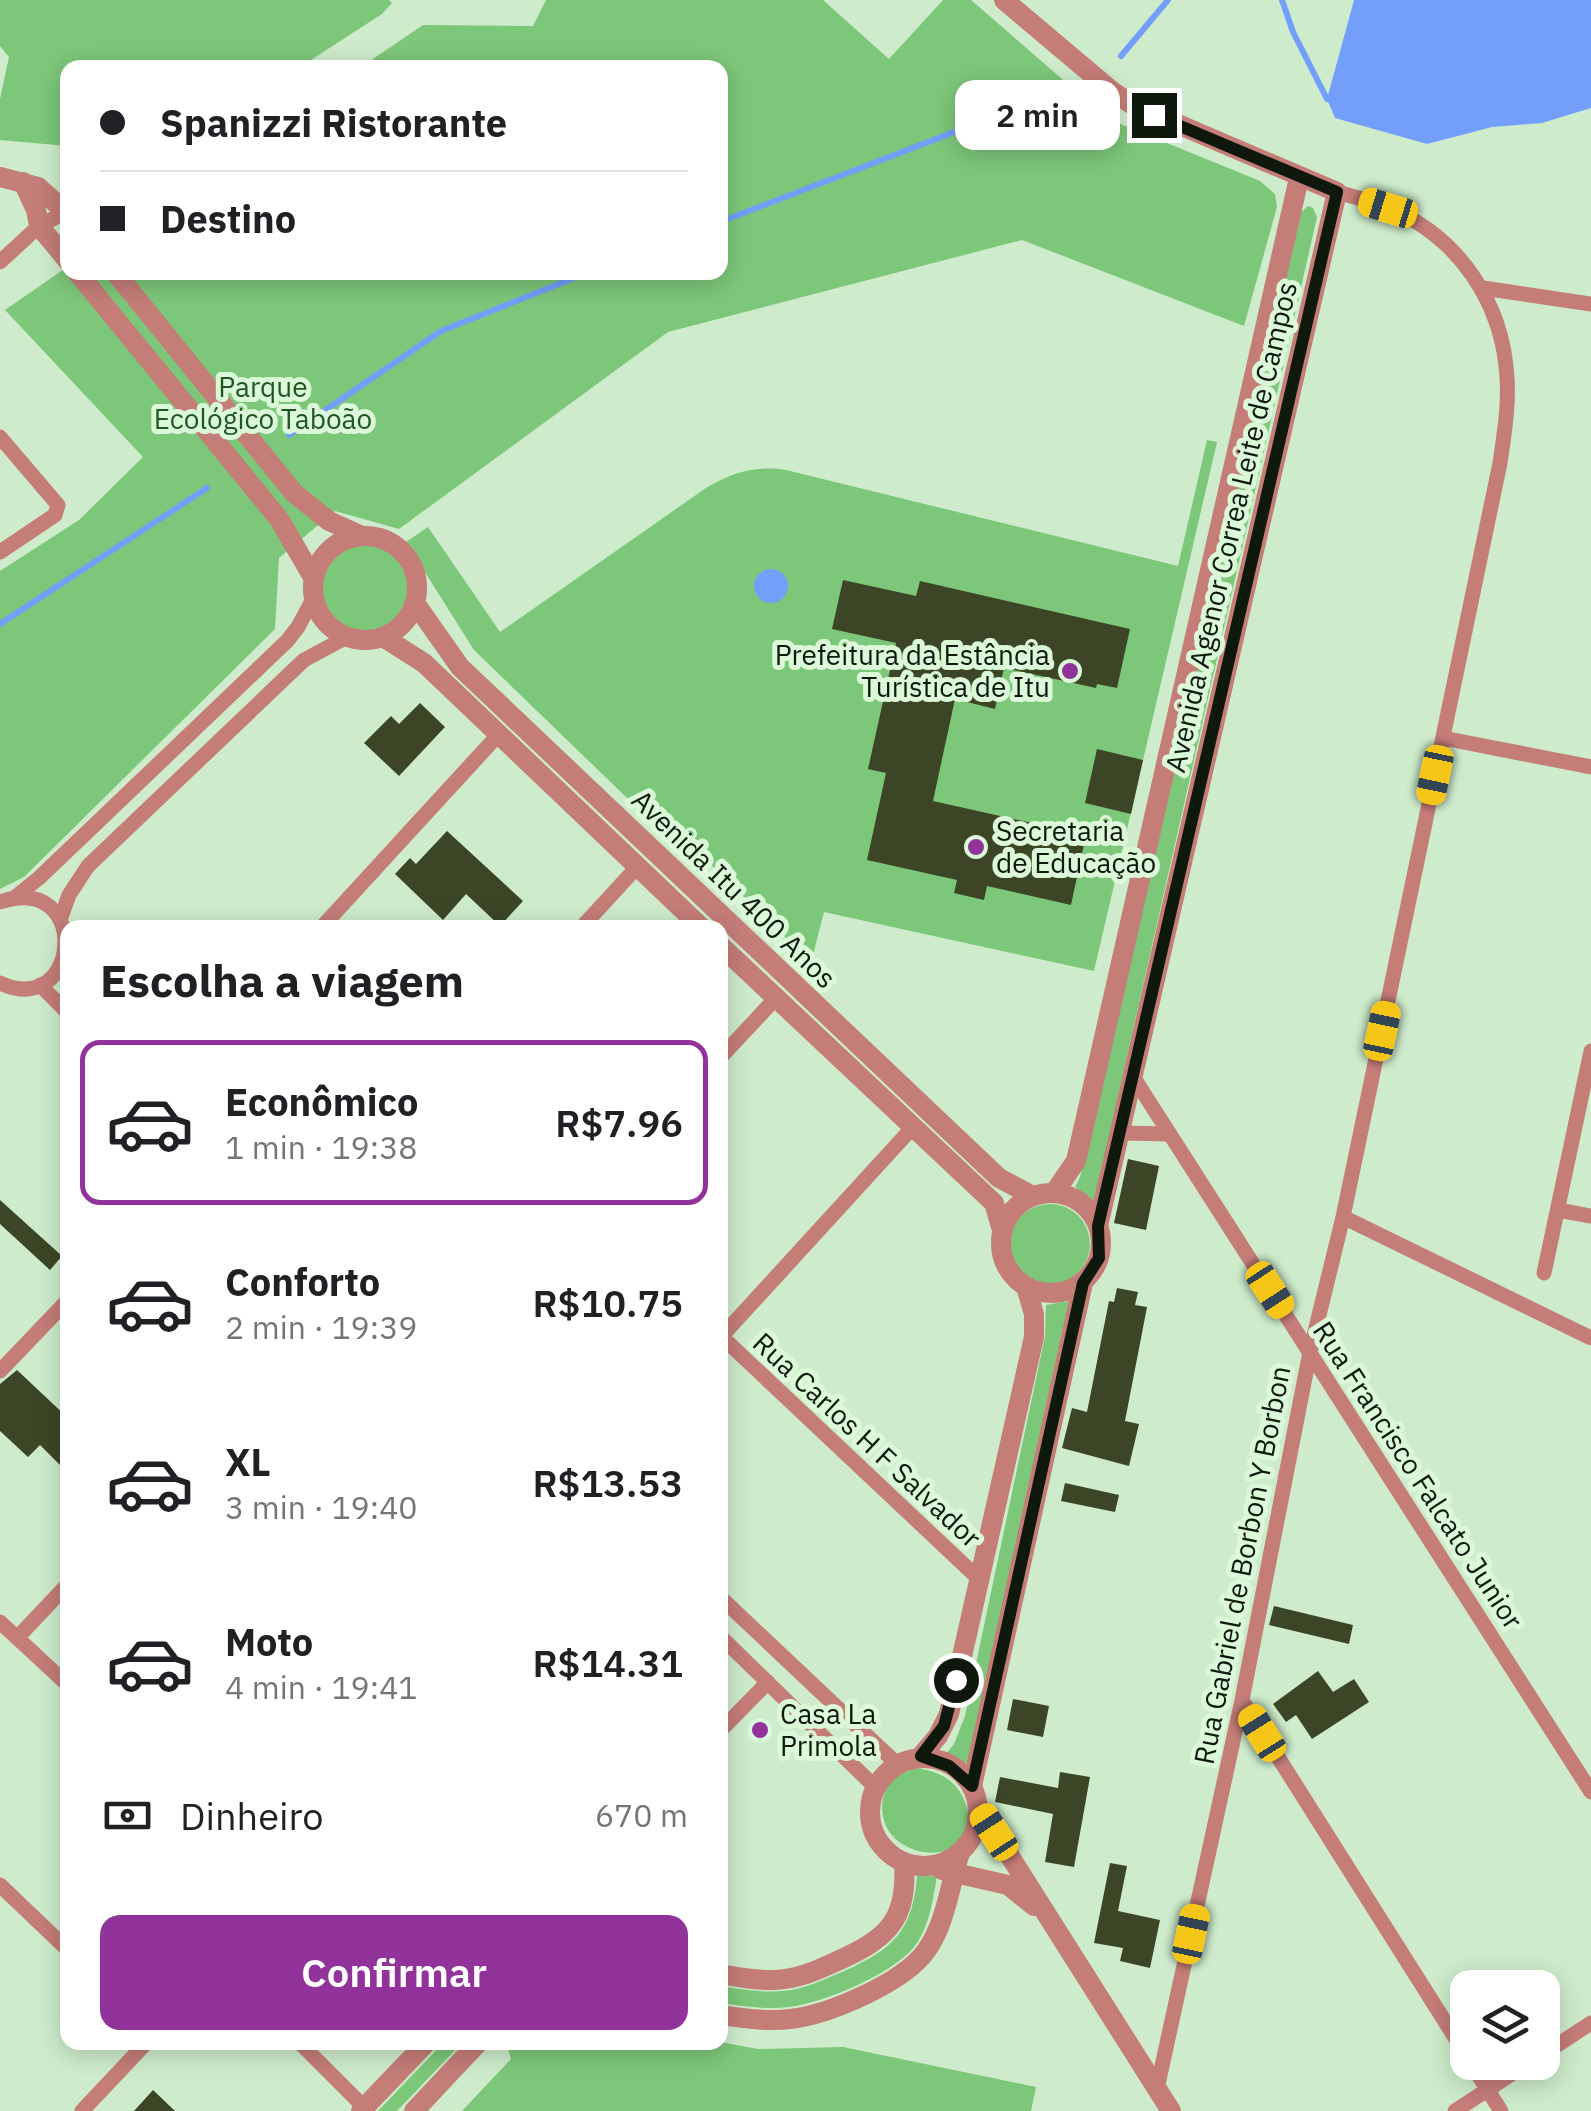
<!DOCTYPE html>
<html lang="pt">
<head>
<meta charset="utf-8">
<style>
  :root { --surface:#fff; --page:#f2f2f2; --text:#202124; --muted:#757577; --line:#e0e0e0; --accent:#92339c }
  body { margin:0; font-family:"IBM Plex Sans",sans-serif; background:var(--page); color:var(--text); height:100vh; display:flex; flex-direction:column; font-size:38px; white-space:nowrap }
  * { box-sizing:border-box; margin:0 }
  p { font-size:32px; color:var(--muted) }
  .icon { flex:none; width:55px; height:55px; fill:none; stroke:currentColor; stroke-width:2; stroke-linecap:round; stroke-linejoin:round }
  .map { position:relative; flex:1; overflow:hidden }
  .side { position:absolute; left:60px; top:920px; width:668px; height:1130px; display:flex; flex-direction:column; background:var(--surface); border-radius:20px; box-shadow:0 5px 25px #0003 }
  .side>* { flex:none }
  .guide { position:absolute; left:60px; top:60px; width:668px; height:220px; border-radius:20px; box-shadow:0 5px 25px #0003; display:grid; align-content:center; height:220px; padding:0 40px; background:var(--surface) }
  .controls { position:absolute; left:1450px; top:1970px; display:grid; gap:20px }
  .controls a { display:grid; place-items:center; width:110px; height:110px; border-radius:20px; background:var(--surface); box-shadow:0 5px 25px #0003; font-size:50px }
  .end { position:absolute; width:45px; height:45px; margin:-22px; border:12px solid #0e180d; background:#fff; box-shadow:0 0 0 5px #fff }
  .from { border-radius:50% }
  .bubble { position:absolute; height:70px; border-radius:20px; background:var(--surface); box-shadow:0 5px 25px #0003; font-size:32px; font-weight:600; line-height:70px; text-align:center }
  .car { position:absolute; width:30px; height:60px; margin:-30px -15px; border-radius:12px; box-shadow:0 0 8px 2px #0007; background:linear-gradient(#f5c518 24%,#345 0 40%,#f5c518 0 76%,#345 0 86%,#f5c518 0) }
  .guide b { display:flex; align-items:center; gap:35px; height:95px; font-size:38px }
  .guide b+b { border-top:2px solid var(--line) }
  .guide i { width:25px; height:25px; background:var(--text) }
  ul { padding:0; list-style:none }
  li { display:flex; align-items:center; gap:30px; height:165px; margin:0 20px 15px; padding:0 20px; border:5px solid transparent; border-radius:20px }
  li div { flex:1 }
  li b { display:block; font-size:38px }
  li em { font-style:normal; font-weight:600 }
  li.active { border-color:var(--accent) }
  li>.icon { width:90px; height:90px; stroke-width:1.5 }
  h2 { padding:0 40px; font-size:45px; line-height:120px }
  .pay { display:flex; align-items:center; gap:25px; height:110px; padding:0 40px; font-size:38px }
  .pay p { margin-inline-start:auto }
  .button { display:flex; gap:20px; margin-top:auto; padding:20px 40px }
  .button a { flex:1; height:115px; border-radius:20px; background:var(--accent); color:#fff; font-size:40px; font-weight:600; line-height:115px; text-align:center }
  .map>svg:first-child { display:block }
  .green { fill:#7dc77a }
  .water { fill:#739ffa }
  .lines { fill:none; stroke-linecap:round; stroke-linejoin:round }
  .stream { stroke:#739ffa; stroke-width:6 }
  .building { fill:#3c4626 }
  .minor { stroke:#c57d78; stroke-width:15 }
  .tertiary { stroke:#c57d78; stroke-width:20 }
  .route { stroke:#0e180d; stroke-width:12 }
  .poi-dot { fill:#92339c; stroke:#dbf9d9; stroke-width:4 }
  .labels { text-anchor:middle; stroke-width:10; stroke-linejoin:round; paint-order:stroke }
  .park-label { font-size:28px; fill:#205720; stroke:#dbf9d9 }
  .street-label { font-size:28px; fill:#0e180d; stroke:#dbf9d9 }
  .poi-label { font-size:28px; fill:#0e180d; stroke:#dbf9d9; text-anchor:start }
</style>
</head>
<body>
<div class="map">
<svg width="1591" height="2111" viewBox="0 0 1591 2111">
  <rect width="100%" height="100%" fill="#ceeccc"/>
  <path class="green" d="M0 0H389L392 3 382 14 300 67 68 68 67 146 0 140V99L9 57 0 46Z
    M546 0H823L889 59 943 0H971L1093 106 1118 123 1260 181 1275 194 1277 207 1244 326 1022 240 668 332 399 529 335 511 279 558 275 629 24 877 0 889V571L79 520 143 457 5 310 67 267 68 272H720V68L361 67 423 25 533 26Z
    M1308 206 1313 208 1317 217 1094 1202 1075 1187 1080 1177 1301 212Z
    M1207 440 1217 442 1094 971 824 912 808 974 791 957 789 941 703 857 686 855 474 650 406 542 428 527 500 632 706 488C732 473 756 465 786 470L1178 566Z
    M322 588a43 43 0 1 1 86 0a43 43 0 1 1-86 0Z
    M1010 1244a40 40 0 1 1 80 0a40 40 0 1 1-80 0Z
    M1069 1301 968 1764 946 1754 954 1744 965 1716 1045 1336 1046 1305Z
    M916 1768C938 1771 957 1780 965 1802 997 1879 847 1866 890 1778Z
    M917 1875 937 1876C933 1899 930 1923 917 1943 898 1972 824 2003 789 2007 766 2010 743 2006 720 2003V1986C741 1989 761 1993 782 1991 803 1990 822 1980 842 1972 892 1950 913 1932 917 1875Z
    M506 2042H720L758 2049 843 2047 1036 2087 1031 2111H462L511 2059Z
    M443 2043H462L397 2111H378Z"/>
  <path class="water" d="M1354 0H1591V108L1542 123 1492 127 1427 144 1335 118 1327 99Z
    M754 586a17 17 0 1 1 34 0a17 17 0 1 1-34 0Z"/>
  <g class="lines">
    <path class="stream" d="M1282 0 1293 32 1327 99H1332
      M1121 56 1168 0
      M720 222 1061 91
      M289 435 441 331 589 272
      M0 624 207 488"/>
  </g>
  <path class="building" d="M843 580 916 596 920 581 1130 629 1117 688 1097 684 1096 688 1004 668 995 709 955 699 933 801 1086 835 1071 905 987 886 984 900 954 893 957 880 867 860 886 773 868 769 896 643 832 629Z
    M420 703 445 727 399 776 364 743 391 716 399 724Z
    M1097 749 1143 760 1131 814 1085 803Z
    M447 831 523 901 500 926 466 894 443 920 395 874 410 858 416 864Z
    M1128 1159 1159 1166 1146 1230 1114 1223Z
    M0 1200 62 1256 50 1270 0 1224Z
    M1117 1288 1138 1292 1135 1305 1147 1307 1125 1421 1139 1424 1129 1466 1062 1448 1072 1408 1087 1412 1109 1301 1114 1302Z
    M17 1370 68 1418V1473L40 1445 28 1457 0 1431V1384Z
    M1065 1483 1119 1495 1115 1512 1061 1501Z
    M1274 1606 1353 1625 1349 1644 1269 1625Z
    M1318 1671 1333 1692 1354 1679 1369 1702 1312 1739 1296 1715 1286 1722 1273 1704Z
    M1013 1699 1049 1706 1043 1737 1007 1730Z
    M1060 1772 1090 1777 1074 1867 1045 1862 1053 1814 995 1802 1000 1777 1058 1788Z
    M1110 1863 1127 1866 1118 1911 1160 1920 1150 1968 1120 1961 1123 1948 1094 1943Z
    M153 2090 175 2111H134Z"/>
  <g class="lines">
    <path class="minor" d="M0 262 39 226 66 212
      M1483 288 1591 304
      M0 437 58 505 55 515 0 552
      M1443 738 1591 767
      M14 898 39 878 287 641 298 627 314 597
      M0 902C91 871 82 1020 0 983
      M60 920 69 895 88 866 304 660 347 637
      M321 928 499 734
      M581 928 638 866
      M40 985 68 1013
      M720 1058 776 998
      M1132 1075 1591 1792
      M1121 1133 1169 1134
      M1558 1210 1591 1216
      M1343 1217 1591 1338
      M1544 1273 1591 1051
      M721 1336 979 1579
      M720 1338 914 1126
      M0 1371 68 1300
      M720 1597 896 1763
      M0 1622 68 1685
      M720 1636 875 1787
      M17 1638 68 1584
      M1242 1700 1468 2058
      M720 1731 768 1682
      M0 1885 68 1950
      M299 2042 365 2108
      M1542 2055 1591 2023
      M1470 2062 1501 2111
      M1157 2089 1242 1700 1310 1352 1343 1217 1500 463C1504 435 1509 406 1507 378 1503 303 1459 237 1389 208 1373 201 1354 197 1337 192
      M82 2111 147 2042
      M1455 2111 1530 2062"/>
    <path class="tertiary" d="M1004 0 1113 92 1133 105 1337 192 1098 1226
      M0 177 38 187 68 214
      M23 182 36 210 39 226 68 261
      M77 272 279 519 314 579
      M115 272 294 493 329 521 362 536
      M313 588a52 52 0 1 1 104 0a52 52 0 1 1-104 0Z
      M415 603 460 667 999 1178 1033 1196
      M383 637 424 663 702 928
      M720 945 994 1203 1002 1230
      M1001 1243a50 50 0 1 1 100 0a50 50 0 1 1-100 0Z
      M1054 1193 1076 1161 1299 178
      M921 1756 938 1736 949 1714 1034 1337V1314L1026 1287
      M870 1812a54 54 0 1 1 108 0a54 54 0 1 1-108 0Z
      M972 1786 1083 1283
      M980 1809 1171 2111
      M942 1870 1008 1885 1034 1906
      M720 1974C738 1977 757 1981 775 1980 797 1979 816 1971 835 1962 887 1939 908 1921 904 1862
      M720 2015C743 2018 766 2022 790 2019 828 2015 903 1983 926 1951 945 1925 950 1886 959 1856
      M361 2111 427 2042
      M414 2111 479 2042"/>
  </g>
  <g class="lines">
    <path class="route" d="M956 1680 944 1726 921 1756 949 1766 972 1786 1083 1283 1099 1258 1098 1226 1337 192 1154 115"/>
  </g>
  <g class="poi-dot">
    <circle cx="1070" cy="671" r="10"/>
    <circle cx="976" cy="847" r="10"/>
    <circle cx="760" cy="1730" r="10"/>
  </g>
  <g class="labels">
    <g class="park-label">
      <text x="263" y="397">Parque<tspan x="263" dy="32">Ecológico Taboão</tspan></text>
    </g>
    <g class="street-label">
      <text transform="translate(1231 527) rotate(-77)" y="10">Avenida Agenor Correa Leite de Campos</text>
      <text transform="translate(734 889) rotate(44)" y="10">Avenida Itu 400 Anos</text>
      <text transform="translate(867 1440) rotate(43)" y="10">Rua Carlos H F Salvador</text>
      <text transform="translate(1418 1475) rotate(57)" y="10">Rua Francisco Falcato Junior</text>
      <text transform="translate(1242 1565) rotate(-79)" y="10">Rua Gabriel de Borbon Y Borbon</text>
    </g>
    <g class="poi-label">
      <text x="1050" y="665" text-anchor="end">Prefeitura da Estância<tspan x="1050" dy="32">Turística de Itu</tspan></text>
      <text x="996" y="841">Secretaria<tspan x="996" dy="32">de Educação</tspan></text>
      <text x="780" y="1724">Casa La<tspan x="780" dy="32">Primola</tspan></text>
    </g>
  </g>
</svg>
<div class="controls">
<a><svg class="icon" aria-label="layers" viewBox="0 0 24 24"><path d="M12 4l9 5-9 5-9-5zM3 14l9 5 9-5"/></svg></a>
</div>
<i class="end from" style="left:956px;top:1680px"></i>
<i class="end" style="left:1154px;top:115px"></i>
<div class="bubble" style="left:955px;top:80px;width:165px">2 min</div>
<i class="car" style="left:1388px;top:208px;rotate:287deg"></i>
<i class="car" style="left:1435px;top:775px;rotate:192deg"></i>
<i class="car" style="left:1382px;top:1031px;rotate:12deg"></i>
<i class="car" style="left:1270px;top:1290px;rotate:147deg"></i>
<i class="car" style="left:1262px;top:1733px;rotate:328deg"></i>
<i class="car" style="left:994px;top:1832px;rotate:327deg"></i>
<i class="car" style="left:1191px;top:1934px;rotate:12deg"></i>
<div class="guide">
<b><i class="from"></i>Spanizzi Ristorante</b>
<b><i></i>Destino</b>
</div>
<section class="side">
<h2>Escolha a viagem</h2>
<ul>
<li class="active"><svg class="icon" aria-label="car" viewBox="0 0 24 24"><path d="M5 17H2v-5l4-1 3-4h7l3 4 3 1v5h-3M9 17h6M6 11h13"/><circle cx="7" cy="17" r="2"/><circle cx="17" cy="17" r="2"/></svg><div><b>Econômico</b><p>1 min · 19:38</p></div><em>R$7.96</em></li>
<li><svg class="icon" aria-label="car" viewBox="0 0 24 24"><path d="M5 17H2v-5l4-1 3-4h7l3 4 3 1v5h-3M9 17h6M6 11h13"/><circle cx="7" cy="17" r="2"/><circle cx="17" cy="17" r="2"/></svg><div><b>Conforto</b><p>2 min · 19:39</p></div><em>R$10.75</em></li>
<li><svg class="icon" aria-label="car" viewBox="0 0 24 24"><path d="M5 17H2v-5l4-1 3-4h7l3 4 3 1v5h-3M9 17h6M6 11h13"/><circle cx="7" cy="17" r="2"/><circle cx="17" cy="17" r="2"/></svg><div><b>XL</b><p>3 min · 19:40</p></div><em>R$13.53</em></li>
<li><svg class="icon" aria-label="car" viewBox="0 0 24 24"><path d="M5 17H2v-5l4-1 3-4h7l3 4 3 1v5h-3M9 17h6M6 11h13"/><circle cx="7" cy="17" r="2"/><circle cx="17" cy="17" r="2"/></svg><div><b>Moto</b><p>4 min · 19:41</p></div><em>R$14.31</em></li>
</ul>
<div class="pay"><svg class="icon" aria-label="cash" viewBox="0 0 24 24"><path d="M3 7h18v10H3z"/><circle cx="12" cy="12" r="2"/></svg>Dinheiro<p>670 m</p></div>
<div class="button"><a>Confirmar</a></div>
</section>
</div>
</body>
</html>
